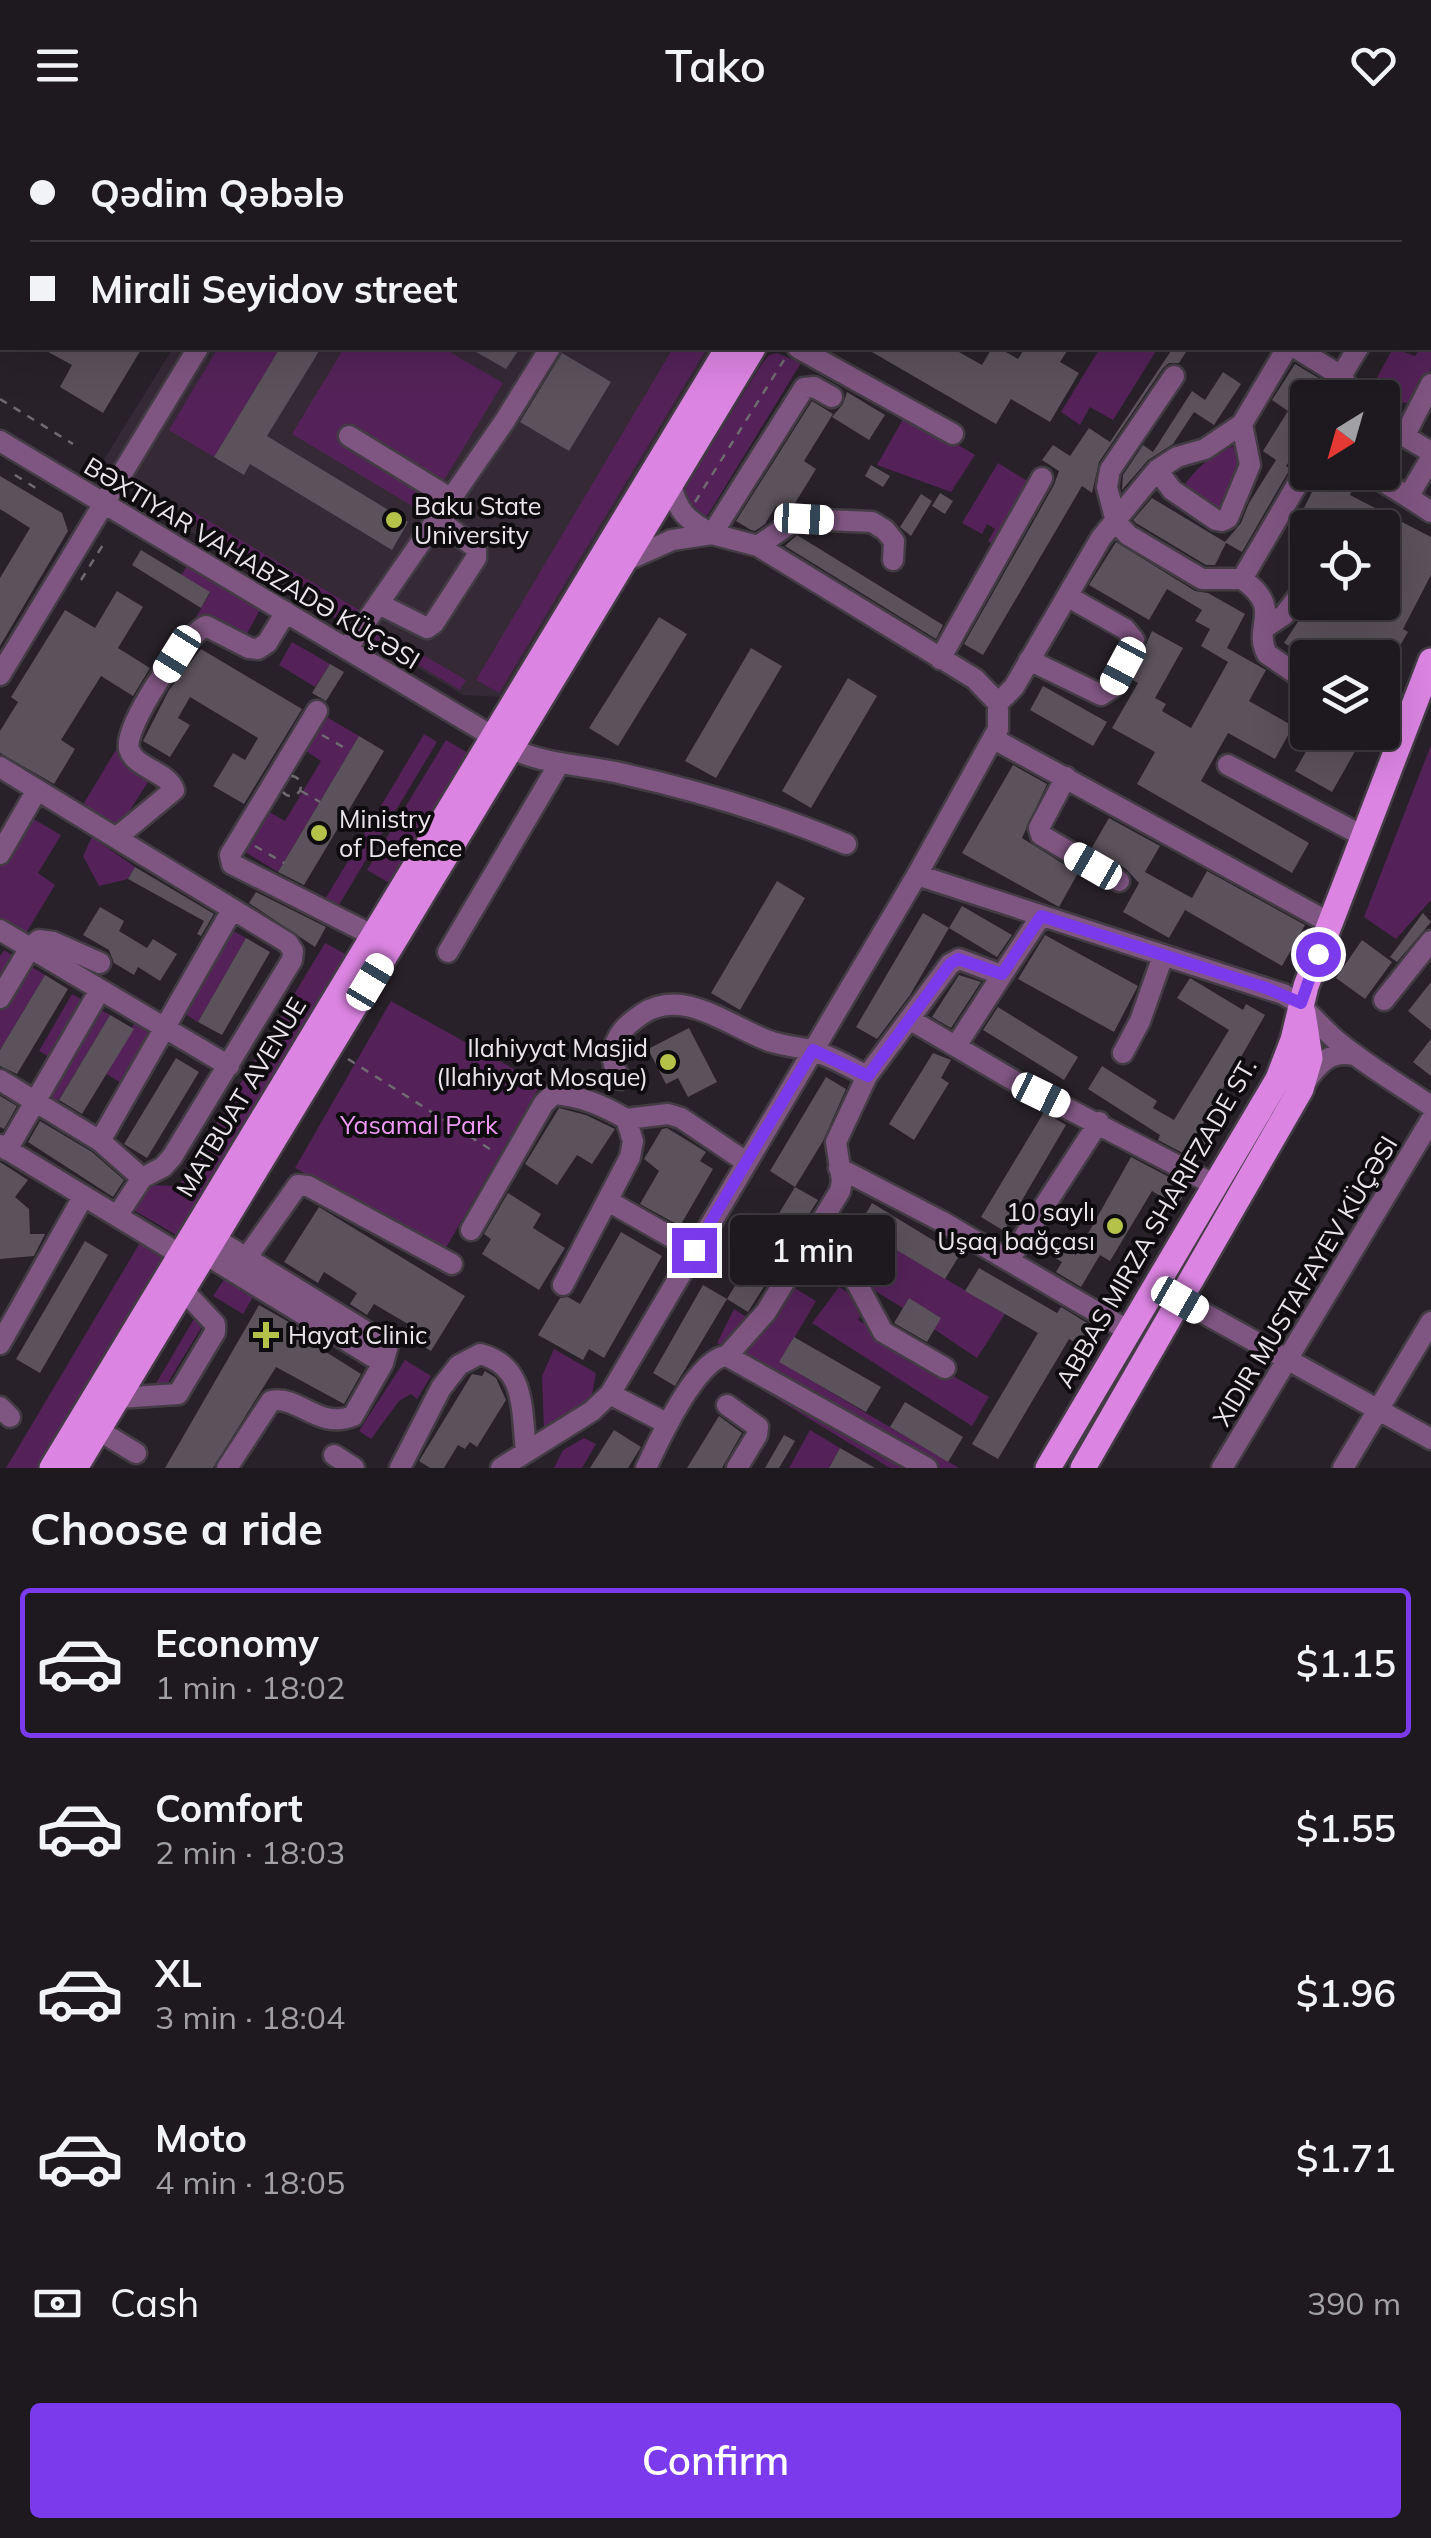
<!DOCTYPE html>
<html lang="en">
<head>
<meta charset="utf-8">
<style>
  :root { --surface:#1e191f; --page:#262228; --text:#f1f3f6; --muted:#a1a0a4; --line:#3c383d; --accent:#7c3aed }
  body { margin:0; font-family:Mulish,sans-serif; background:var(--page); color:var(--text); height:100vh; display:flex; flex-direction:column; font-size:38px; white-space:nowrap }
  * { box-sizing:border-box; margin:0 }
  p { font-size:32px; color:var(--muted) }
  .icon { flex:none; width:55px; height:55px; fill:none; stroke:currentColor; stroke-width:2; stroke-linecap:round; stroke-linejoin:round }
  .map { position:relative; height:1338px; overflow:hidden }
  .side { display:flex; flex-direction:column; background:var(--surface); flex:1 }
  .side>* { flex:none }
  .guide { position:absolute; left:0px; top:0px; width:1432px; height:220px; box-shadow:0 10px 40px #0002,0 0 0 2px var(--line); display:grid; align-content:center; height:220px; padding:0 30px; background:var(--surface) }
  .needle { width:65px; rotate:217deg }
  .fabs { position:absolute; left:1290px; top:250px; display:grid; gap:20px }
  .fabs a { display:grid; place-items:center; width:110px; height:110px; border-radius:10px; background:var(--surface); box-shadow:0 10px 40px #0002,0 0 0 2px var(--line); font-size:50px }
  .end { position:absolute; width:45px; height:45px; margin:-22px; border:12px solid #7c3aed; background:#fff; box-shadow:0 0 0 5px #fff }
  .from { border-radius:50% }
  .bubble { position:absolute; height:70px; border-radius:10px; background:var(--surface); box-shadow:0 10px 40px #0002,0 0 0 2px var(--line); font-size:32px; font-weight:600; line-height:70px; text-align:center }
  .car { position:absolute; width:30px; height:60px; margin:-30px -15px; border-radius:12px; box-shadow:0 0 8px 2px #0007; background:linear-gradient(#fff 24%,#345 0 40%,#fff 0 76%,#345 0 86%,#fff 0) }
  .guide b { display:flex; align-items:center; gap:35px; height:95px; font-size:38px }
  .guide b+b { border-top:2px solid var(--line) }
  .guide i { width:25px; height:25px; background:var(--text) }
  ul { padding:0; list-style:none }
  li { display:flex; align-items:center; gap:30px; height:150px; margin:0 20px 15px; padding:0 10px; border:5px solid transparent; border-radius:10px }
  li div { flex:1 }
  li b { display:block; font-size:38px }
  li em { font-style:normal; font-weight:600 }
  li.active { border-color:var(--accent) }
  li>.icon { width:90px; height:90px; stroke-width:1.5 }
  h2 { padding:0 30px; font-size:45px; line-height:120px }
  .pay { display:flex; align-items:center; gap:25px; height:110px; padding:0 30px; font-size:38px }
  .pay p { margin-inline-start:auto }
  .cta { display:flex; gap:20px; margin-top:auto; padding:20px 30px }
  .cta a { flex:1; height:115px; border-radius:10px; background:var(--accent); color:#fff; font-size:40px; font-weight:600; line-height:115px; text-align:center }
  header { display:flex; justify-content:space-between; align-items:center; height:130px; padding:0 30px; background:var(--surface); font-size:45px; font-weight:600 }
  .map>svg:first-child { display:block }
  .built { fill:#352936 }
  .green { fill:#542258 }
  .building { fill:#5b525b }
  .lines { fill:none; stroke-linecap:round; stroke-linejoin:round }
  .minor-casing { stroke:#433c44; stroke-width:25 }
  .major-casing { stroke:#433c44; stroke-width:30 }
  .path { stroke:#706a71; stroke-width:2.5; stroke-dasharray:8 8; stroke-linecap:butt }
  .minor { stroke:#7f5581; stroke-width:20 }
  .major { stroke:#db84e1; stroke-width:25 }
  .route { stroke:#7c3aed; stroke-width:12 }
  .poi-dot { fill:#b5c249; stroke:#0f0c0f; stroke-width:4 }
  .labels { text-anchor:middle; stroke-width:8; stroke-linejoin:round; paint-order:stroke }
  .poi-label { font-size:25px; fill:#ebe5eb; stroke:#0f0c0f; text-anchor:start }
  .street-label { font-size:25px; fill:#ebe5eb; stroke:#0f0c0f }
  .park-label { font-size:25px; fill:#f199f7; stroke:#0f0c0f }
</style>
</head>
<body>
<header><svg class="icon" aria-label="menu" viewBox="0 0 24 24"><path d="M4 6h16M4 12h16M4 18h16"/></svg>Tako<svg class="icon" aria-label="heart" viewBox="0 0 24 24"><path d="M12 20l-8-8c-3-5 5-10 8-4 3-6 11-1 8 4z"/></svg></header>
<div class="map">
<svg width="1431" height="1338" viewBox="0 0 1431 1338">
  <rect width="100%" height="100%" fill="#282129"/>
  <path class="built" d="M308 0H843L306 2Z
    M173 218H712L501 567 463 565 178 394 182 385 100 336Z"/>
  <path class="green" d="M1431 194V238L1415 276 1403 272 1393 289 1383 283 1382 268H1366L1393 218 1415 226 1420 218H1430Z
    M218 218H280L214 327 169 300Z
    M344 218H443L503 253 424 383 292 304Z
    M673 218H707L499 563 476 550Z
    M1100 218H1158L1113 290 1090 277 1080 295 1061 282Z
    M777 223 801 233 709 383 705 388 697 389 681 364 763 232 769 225Z
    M906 284 975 325 951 362 877 335Z
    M1242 315 1244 322 1220 384 1181 360C1194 340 1217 317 1242 315Z
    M998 333 1029 352 993 415 988 411 995 399 987 394 982 404 962 393Z
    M187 378 364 483 355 500 322 480 327 471 183 386Z
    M190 431 263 474 242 513 195 489 210 463 181 445Z
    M378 499 466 550 460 560 373 508Z
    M292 512 330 534 315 557 279 535Z
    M320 583 359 606 278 742 240 719 264 679 285 691 321 631 300 617Z
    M424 604 437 612 337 778 324 771Z
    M446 610 470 624 391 754 367 740Z
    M1431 615V770L1396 809 1364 787Z
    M116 620 152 646 117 700 81 678Z
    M30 687 61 705 38 743 55 755 23 808 0 794V737Z
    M92 707 135 737 128 749 99 756 83 726Z
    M228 798 246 808 198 892 180 881Z
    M325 813 349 826 178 1106 130 1078 143 1055 179 1056Z
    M4 820 45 845 0 920V826Z
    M72 864 110 885 58 971 46 964 63 935 39 921Z
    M391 871 541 954 444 1121 295 1038Z
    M136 890 156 901 125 955 106 944Z
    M858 1097 1005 1184 977 1228 934 1199 940 1187 909 1169 903 1178 837 1138Z
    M141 1111 160 1123 162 1133 37 1338H6Z
    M225 1148 254 1165 243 1184 213 1166Z
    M780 1149 816 1171 780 1232 959 1338H890L733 1242 740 1222 717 1213 734 1179 754 1192Z
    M839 1157 867 1174 858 1190 989 1267 972 1296 812 1193Z
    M198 1182 204 1193 161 1264 151 1262Z
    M554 1219 596 1243 590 1275 544 1299 542 1246Z
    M405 1230 431 1246 417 1269 411 1264 399 1271 371 1309 359 1301Z
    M810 1300 840 1318 829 1338H789Z
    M584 1308 596 1314 582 1338H554L563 1320Z"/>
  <path class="building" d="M41 218H142L103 283 60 257 72 235Z
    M280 218H321L267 306 408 392 392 420 250 334 244 345 214 327Z
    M469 218H520L506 239Z
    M865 218H952L982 235 992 218H999L1018 229 1025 218H1069L1060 232 1079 243 1050 292 1011 269 996 294Z
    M1173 218 1186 222 1179 233H1169L1163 238 1099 332 1092 363 1082 356 983 525 964 514 1054 355 1059 341 1042 330 1053 315 1070 326 1089 298 1110 312Z
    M562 223 611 252 569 321 520 292Z
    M1295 234 1322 250 1298 286 1308 293V304L1286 336 1290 339 1242 422 1226 413 1215 435H1206L1136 393 1133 390 1152 368 1225 412 1241 393 1249 373 1276 330 1263 321 1288 281 1272 270Z
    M1223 242 1241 254 1214 295 1194 282 1173 314 1148 330 1122 360 1123 345 1143 315 1153 322 1192 261 1205 270Z
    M847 262 885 285 869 310 832 287 843 274Z
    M812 271 833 284 804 331 816 339 792 378 784 381 776 376 765 394 755 401 751 400 736 391Z
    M871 335 890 346 883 357 865 346Z
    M1322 342H1361L1350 365 1431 407V445L1403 499 1408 502 1382 546V528H1309L1284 513 1311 472H1357L1382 487V398H1341L1304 378Z
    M0 346 62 383 68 401 0 516V448L30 398 0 379Z
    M940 363 953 371 945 384 932 376Z
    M921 364 932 371 911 406 900 397Z
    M797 405 943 495 936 509 785 416Z
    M1116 412 1195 461 1208 463 1245 484 1227 518 1266 540 1249 571 1293 596 1275 629 1228 603 1201 651 1309 713 1292 743 1137 654 1155 622 1112 598 1138 553 1131 549 1152 501 1183 518 1155 568 1166 574 1162 581 1191 598 1228 532 1201 516 1210 499 1195 491 1202 480 1167 459 1149 490 1089 455Z
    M141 420 210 462 201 478 132 435Z
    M117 461 143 477 118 518 150 538 133 566 101 546 61 610 75 619 54 654 0 623V601L18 572 11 567 65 480 95 498Z
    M659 487 687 504 618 616 589 598Z
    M751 518 782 536 716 648 685 631Z
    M201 519 302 579 244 674 213 656 233 623 245 630 258 608 190 567 178 588 190 595 170 627 143 611 169 560Z
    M330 534 344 542 326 571 312 563Z
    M848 548 877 566 811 678 782 661Z
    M1043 556 1107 592 1093 616 1030 580Z
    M1317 602H1366L1332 662 1295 641Z
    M359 606 384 621 304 755 278 742Z
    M1013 635 1047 654 1022 708 1078 743 1059 777 962 723Z
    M1109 688 1160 716 1145 742 1192 768 1207 741 1305 795 1282 836 1185 780 1169 808 1123 782 1139 753 1126 739 1091 719Z
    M135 737 214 784 201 806 197 804 204 791 128 749Z
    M777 751 805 768 740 880 711 863Z
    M256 762 326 797 315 817 249 773Z
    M962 776 1012 805 997 827 949 798Z
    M100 777 124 791 119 801 147 818 153 809 177 824 160 851 138 837 134 845 114 833 109 820 83 805Z
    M923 783 949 798 910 865 877 909 856 897Z
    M1423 783 1431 792 1397 832 1390 827Z
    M1045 805 1138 856 1114 902 1018 849Z
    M246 808 270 822 222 905 198 892Z
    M1362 810 1392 832 1365 869 1336 848Z
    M45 845 68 859 17 944 0 936V920Z
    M959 845 981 852 951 898 932 887Z
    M1190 848 1243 880 1246 874 1265 885 1197 1004 1208 1010 1196 1030 1158 1010 1160 1005 1088 959 1102 936 1157 971 1153 978 1174 990 1229 900 1177 868Z
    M1431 852V900L1408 881Z
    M998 877 1078 927 1064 950 983 900Z
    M110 885 134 899 82 984 59 970Z
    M689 898 717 952 688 967 678 948 666 954 648 919Z
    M1431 909V946L1413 932Z
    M933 923 951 930 941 948 949 953 914 1010 889 994Z
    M176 928 199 942 147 1028 124 1014Z
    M826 947 846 959 823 1011 795 1057 770 1041Z
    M0 966 17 976 4 999 0 997Z
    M559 978 586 985 615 999 592 1034 577 1025 557 1055 525 1034Z
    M1044 982 1066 995 1004 1101 981 1087Z
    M40 991 92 1022 124 1050 113 1067 28 1012Z
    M667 998 706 1022 700 1031 713 1039 680 1096 640 1074 659 1041 644 1029 662 999Z
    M1131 1027 1188 1057 1177 1076 1152 1061 1110 1131 1100 1125 1081 1157 1056 1142 1062 1132 1052 1126 1059 1115 1076 1125Z
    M0 1032 28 1050 15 1067 29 1079 30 1104H45L34 1126 0 1129Z
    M795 1057 818 1070 748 1182 727 1169Z
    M508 1063 541 1084 533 1098 565 1118 539 1160 482 1124 491 1109 484 1104Z
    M872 1073 959 1126 945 1149 858 1097Z
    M319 1077 465 1166 431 1221 402 1203 408 1194 374 1174 367 1185 350 1174 357 1163 324 1142 318 1153 284 1132Z
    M621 1102 662 1126 604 1228 589 1219 583 1230 538 1205 560 1168 568 1167 580 1174Z
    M85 1111 108 1125 40 1243 16 1229Z
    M979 1138 1057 1183 1061 1177 1097 1199 1086 1219 1069 1209 998 1329 972 1314 1038 1203 965 1161Z
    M703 1155 727 1169 675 1256 653 1243Z
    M909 1168 941 1188 927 1212 894 1193Z
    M259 1175 310 1204 307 1210 361 1244 344 1274 276 1237 213 1338H165Z
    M794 1207 881 1257 866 1282 779 1232Z
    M485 1241 496 1248 506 1270 477 1317 470 1312 465 1319 458 1315 444 1338H430L419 1331 472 1244 482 1246Z
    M905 1272 963 1307 948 1332 890 1297Z
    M719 1286 742 1303 722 1338H687Z
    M614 1300 641 1317 628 1338H590Z
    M784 1305 795 1311 779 1338H765Z
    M840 1318 875 1338H829Z"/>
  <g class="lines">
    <defs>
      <path id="minor" d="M157 0 161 2
        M67 2 68 0
        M331 2 333 0
        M588 2 589 0
        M615 2 617 0
        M933 2 934 0
        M1119 2 1122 0
        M1430 29 1431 27
        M1430 62H1431
        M0 112 2 108
        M1430 155 1431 156
        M798 218 953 304
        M1296 218 1341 246
        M1174 246 1110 340 1107 357 1116 392 1128 405 1202 449H1242
        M1347 268 1350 260 1341 246 1358 218
        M1382 293 1431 322
        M349 306 450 368
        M1404 307 1431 254
        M0 311 517 621C552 636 588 635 624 644 699 661 775 684 846 714
        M1431 328 1408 367 1431 382
        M1308 336 1242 449C1285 479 1252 496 1267 524L1308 552
        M1157 340 1172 360 1216 390 1222 391 1228 388 1250 335 1242 294 1287 218
        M1374 346 1408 367
        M758 416 792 392 804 389 872 392 885 400 894 411 893 430
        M625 431 672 410 712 404C688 391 676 381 671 353
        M379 474 427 498 434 493 476 428V418L436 388
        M1266 497 1284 485 1308 454
        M347 519 504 292 550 218
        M940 529 1042 348
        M1029 530 1101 565 1112 558 1134 510 1125 499 1067 466
        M0 545 198 218
        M998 573 1014 557 1101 408 1157 340 1177 327 1205 319 1242 294
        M317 581 230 725 232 734 374 806
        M994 609 1330 793
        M1228 635 1363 706
        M0 637 288 813 293 821 292 830 172 1027 163 1037 142 1048 117 1086
        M1066 647 1039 698 1041 705 1119 751
        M116 708 174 660C168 641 135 639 129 619 123 597 185 505 206 496L249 518 258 519 267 513 286 482
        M0 724 37 660
        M917 745 1283 864C1305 875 1318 895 1337 911 1366 935 1400 955 1431 976
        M0 800 229 936
        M448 822 559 634
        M0 868 30 818 39 810 53 812 100 833
        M1384 870 1431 811
        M909 889 1018 953 1215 1055
        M956 916 1002 845
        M1123 923 1140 891 1163 826
        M867 946 950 834 959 829 1002 845 1041 786
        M620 949C611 933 610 922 619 906 624 897 633 890 642 884 685 856 730 898 772 912 785 916 798 917 810 920 830 925 849 937 867 946L836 1012 842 1051 840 1061 766 1182 727 1226
        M0 950 100 1011 142 1048
        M1305 953C1318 934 1330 920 1354 925
        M626 989 668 984 681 988 746 1032
        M100 1011 232 780
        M0 1015 181 1125
        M7 1020 100 860
        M839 1038 941 1091 1127 1200
        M608 1071 694 1120
        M471 1100 544 973 554 964C580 966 603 975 626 989L633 1011 630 1027 563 1155
        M214 1108 388 1215 383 1233 353 1286C318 1300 299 1265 271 1271L227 1338
        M812 1109 834 1124 853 1146 883 1202 945 1238
        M205 1124 383 1233
        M247 1127 298 1055 308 1056 452 1134
        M1009 1130 1099 992
        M1180 1170 1431 1309
        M0 1214 83 1067
        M610 1264 668 1294
        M118 1268 178 1264 215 1202V1194L183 1160
        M727 1275 758 1297 757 1305 737 1338
        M0 1277 10 1287
        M98 1300 136 1323
        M334 1325 354 1338
        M400 1338 441 1258 459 1235 480 1224C527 1236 521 1281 526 1320
        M501 1338 592 1281 610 1264 917 745 998 599V573L975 549 758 416 712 404 804 258 814 257 832 267
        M646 1338C658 1312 698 1226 727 1226L927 1338
        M1222 1338 1431 990
        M1343 1338 1431 1192"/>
      <path id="major" d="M857 2 859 0
        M884 2 886 0
        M52 1338 728 218
        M75 1338 753 218
        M1048 1338 1278 949 1293 910 1306 856 1431 531
        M1083 1338 1301 959 1310 928 1303 883"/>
    </defs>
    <use href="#minor" class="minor-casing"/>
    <use href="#major" class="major-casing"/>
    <path class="path" d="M909 2 910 0
      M0 269 73 314
      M15 345 39 360
      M695 372 784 230
      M81 450 106 410
      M322 605 350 621
      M281 656a10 10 0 1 1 20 0a10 10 0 1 1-20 0Z
      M301 661 320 672
      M255 716 284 733
      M348 929 493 1021"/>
    <use href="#minor" class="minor"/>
    <use href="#major" class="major"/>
  </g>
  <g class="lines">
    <path class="route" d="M694 1120 813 920 868 946 950 834 958 829 1002 844 1041 786 1266 858 1301 873 1318 824"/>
  </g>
  <g class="poi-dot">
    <circle cx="394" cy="390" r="10"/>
    <circle cx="319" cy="703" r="10"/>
    <circle cx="668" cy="932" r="10"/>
    <circle cx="1115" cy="1096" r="10"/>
    <path d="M261 1190h10v10h10v10h-10v10h-10v-10h-10v-10h10z"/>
  </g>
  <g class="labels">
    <g class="poi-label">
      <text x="414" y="385">Baku State<tspan x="414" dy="29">University</tspan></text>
      <text x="339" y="698">Ministry<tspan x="339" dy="29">of Defence</tspan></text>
      <text x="648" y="927" text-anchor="end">Ilahiyyat Masjid<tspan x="648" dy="29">(Ilahiyyat Mosque)</tspan></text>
      <text x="1095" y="1091" text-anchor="end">10 saylı<tspan x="1095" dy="29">Uşaq bağçası</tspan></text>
      <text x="288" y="1214">Hayat Clinic</text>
    </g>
    <g class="street-label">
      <text transform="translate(252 433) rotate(31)" y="9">BƏXTIYAR VAHABZADƏ KÜÇƏSI</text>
      <text transform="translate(241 967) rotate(-59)" y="9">MATBUAT AVENUE</text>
      <text transform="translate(1156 1093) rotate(-60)" y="9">ABBAS MIRZA SHARIFZADE ST.</text>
      <text transform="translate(1305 1151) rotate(-59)" y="9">XIDIR MUSTAFAYEV KÜÇƏSI</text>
    </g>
    <g class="park-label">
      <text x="419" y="1004">Yasamal Park</text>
    </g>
  </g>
</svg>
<div class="fabs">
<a><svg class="needle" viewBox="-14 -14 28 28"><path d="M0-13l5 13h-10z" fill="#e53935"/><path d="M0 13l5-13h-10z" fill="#a1a0a4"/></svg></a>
<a><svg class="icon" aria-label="locate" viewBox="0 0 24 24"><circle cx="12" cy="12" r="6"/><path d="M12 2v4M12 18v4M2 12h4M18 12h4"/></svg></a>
<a><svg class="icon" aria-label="layers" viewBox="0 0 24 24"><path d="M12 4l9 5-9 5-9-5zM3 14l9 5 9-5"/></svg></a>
</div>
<i class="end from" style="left:1318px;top:824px"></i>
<i class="end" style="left:694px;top:1120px"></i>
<div class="bubble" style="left:730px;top:1085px;width:165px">1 min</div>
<i class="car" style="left:804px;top:389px;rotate:93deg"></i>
<i class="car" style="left:177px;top:524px;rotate:212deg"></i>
<i class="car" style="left:1123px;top:536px;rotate:208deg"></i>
<i class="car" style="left:1093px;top:736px;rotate:300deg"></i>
<i class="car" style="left:370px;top:852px;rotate:31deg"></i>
<i class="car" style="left:1041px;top:965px;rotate:116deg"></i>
<i class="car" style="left:1180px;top:1170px;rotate:120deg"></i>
<div class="guide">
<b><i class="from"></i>Qədim Qəbələ</b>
<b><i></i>Mirali Seyidov street</b>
</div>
</div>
<section class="side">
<h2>Choose a ride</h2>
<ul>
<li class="active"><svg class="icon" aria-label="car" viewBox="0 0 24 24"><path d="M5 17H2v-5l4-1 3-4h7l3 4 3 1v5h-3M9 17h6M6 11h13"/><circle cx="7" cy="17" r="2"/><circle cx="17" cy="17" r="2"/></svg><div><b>Economy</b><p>1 min · 18:02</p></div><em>$1.15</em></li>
<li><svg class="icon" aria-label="car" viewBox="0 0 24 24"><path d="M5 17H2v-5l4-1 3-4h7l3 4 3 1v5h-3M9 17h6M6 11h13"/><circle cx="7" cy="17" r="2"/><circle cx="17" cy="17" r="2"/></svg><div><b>Comfort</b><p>2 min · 18:03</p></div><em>$1.55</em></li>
<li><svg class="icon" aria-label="car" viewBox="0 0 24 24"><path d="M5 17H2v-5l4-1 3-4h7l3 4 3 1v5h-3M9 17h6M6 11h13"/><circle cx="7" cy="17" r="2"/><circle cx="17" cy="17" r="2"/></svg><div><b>XL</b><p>3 min · 18:04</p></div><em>$1.96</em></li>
<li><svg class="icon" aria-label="car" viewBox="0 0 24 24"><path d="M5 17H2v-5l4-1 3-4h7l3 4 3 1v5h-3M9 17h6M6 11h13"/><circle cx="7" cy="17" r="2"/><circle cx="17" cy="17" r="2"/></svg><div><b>Moto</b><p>4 min · 18:05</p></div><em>$1.71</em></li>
</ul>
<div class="pay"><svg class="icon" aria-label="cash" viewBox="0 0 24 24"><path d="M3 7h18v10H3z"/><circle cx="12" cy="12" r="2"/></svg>Cash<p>390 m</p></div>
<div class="cta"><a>Confirm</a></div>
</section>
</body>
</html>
